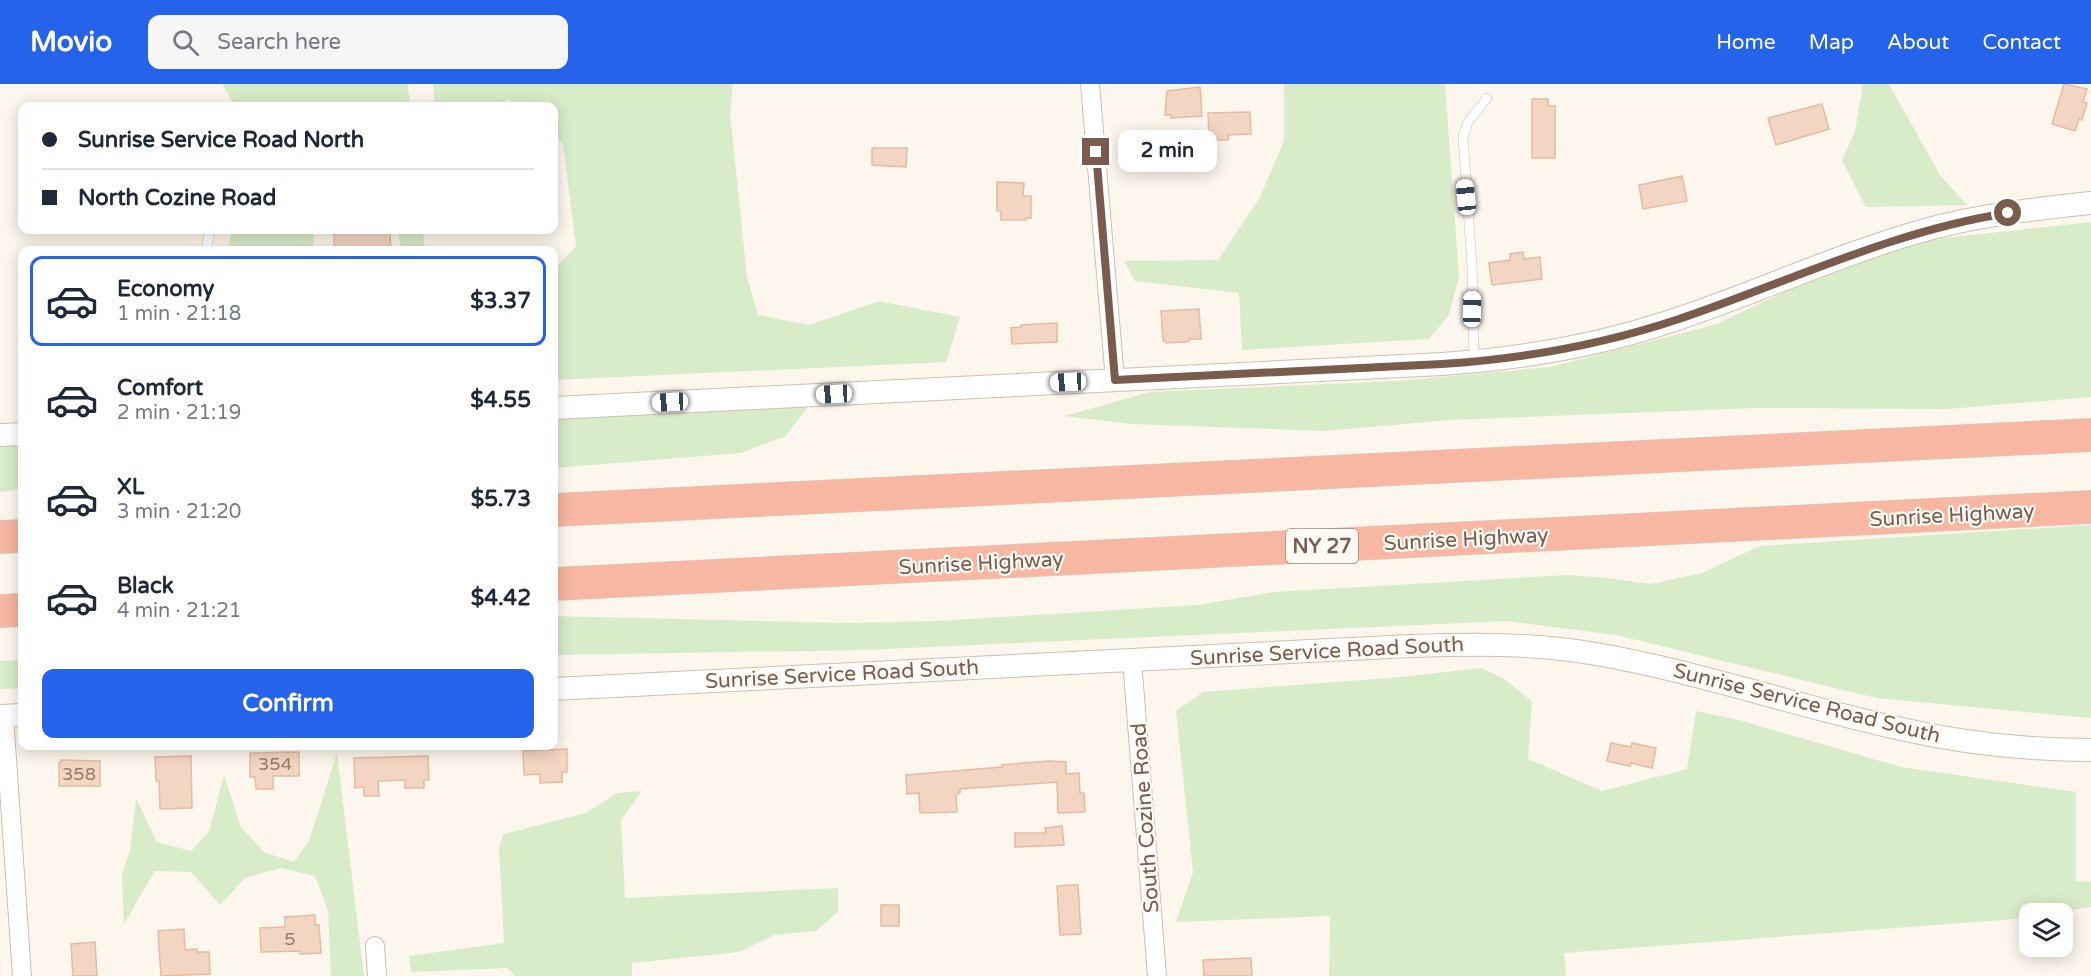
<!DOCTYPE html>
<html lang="en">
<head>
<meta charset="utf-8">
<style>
  :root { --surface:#fff; --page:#f6f6f7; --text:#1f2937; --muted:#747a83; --line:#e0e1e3; --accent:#2563eb }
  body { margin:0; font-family:"Varela Round",sans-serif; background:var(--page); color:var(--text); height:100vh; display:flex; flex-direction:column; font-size:22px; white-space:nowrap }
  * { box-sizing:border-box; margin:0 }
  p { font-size:20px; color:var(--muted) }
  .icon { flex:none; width:33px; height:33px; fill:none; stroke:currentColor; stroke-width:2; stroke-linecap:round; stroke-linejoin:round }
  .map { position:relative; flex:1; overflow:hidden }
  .drawer { position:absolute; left:18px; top:162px; width:540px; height:504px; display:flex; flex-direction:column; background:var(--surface); border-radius:12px; box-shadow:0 3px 15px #0003 }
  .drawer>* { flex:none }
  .top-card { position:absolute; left:18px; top:18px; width:540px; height:132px; border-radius:12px; box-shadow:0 3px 15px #0003; display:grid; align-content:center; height:132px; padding:0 24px; background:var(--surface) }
  .controls { position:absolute; left:2019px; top:819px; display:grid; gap:12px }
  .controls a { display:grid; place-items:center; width:54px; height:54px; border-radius:12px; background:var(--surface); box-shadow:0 3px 15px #0003; font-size:30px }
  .end { position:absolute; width:27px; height:27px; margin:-14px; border:8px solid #7a5c4d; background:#fff; box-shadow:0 0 0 3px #fff }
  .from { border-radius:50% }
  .bubble { position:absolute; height:42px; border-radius:12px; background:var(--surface); box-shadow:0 3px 15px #0003; font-size:20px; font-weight:700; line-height:42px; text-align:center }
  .car { position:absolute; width:18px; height:36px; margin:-18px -9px; border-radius:8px; box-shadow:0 0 4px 2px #0007; background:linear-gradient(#fff 24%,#345 0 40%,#fff 0 76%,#345 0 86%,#fff 0) }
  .top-card b { display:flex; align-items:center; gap:21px; height:57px; font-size:22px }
  .top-card b+b { border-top:2px solid var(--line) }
  .top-card i { width:15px; height:15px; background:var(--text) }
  ul { padding:10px 0 0; list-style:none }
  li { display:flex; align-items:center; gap:18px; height:90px; margin:0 12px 9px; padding:0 12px; border:3px solid transparent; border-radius:12px }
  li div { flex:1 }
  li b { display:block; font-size:22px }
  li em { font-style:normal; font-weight:700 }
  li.selected { border-color:var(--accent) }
  li>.icon { width:54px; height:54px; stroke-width:1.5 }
  .button { display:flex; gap:12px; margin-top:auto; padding:12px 24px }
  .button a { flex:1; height:69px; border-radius:12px; background:var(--accent); color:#fff; font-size:24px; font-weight:700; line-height:69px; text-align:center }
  header { display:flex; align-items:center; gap:36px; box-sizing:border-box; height:84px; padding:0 30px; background:var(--accent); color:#fff }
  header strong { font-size:28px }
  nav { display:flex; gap:33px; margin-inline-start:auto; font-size:21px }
  .search { width:420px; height:54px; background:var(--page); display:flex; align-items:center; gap:15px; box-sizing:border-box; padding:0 21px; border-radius:12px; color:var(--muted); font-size:22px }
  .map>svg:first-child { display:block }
  .green { fill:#d8ecc9 }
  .building { fill:#f3d5c3; stroke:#e6bba3; stroke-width:1.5 }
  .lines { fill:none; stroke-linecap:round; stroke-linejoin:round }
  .service-casing { stroke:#d1beb0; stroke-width:10 }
  .minor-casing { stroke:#d1beb0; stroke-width:20 }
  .tertiary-casing { stroke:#d1beb0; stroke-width:24 }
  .motorway-casing { stroke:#dad1cd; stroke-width:34 }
  .service { stroke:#fff; stroke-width:9 }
  .minor { stroke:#fff; stroke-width:18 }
  .tertiary { stroke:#fff; stroke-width:22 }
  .motorway { stroke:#f7b7a3; stroke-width:33 }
  .route { stroke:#7a5c4d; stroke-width:8 }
  .labels { text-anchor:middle; stroke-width:4.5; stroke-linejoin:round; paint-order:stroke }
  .number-label { font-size:18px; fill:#987a6a }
  .shield { fill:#fffaf3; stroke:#a28b7f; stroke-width:1.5 }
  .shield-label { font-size:20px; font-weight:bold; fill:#7a5c4d }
  .street-label { font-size:21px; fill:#7a5c4d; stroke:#fffaf3 }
</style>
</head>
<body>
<header>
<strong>Movio</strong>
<div class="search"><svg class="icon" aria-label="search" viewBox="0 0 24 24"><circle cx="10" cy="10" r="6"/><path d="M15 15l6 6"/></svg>Search here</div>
<nav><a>Home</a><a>Map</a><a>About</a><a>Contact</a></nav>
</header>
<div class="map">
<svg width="2091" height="892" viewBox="0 0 2091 892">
  <rect width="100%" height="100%" fill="#fdf6ec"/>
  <path class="green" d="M222 0H408L410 22H235Z
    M433 0H733L730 29 747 193 758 231 809 241 879 217 960 233 946 278 554 296V186L576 162 563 60 554 52V22H517L507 15 501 22H435Z
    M1284 0H1445L1459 192 1449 231 1429 255 1242 266 1239 209 1135 197 1124 177 1218 176 1259 115 1284 57Z
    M1861 0H1889L1940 91 1967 121 1866 123 1842 76 1855 47 1862 6Z
    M2091 138V313L1948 325 1754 324 1450 336 1325 347 1132 340 1064 332 1150 308 1394 297 1550 283 1714 241 1838 183 1925 156Z
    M232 146H314L313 166H227Z
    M398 146H423L425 166H401Z
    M809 321 786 352 741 369 554 384V334Z
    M22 359V405L0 408V361Z
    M2091 441V634L1876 614 1616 551 1506 537 863 566 554 571V532L848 539 938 537 1198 521 1274 508 1568 491 1606 494 1651 500 1702 489 1760 462Z
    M22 576V604L0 605V577Z
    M1481 584 1503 594 1532 617 1528 675 1602 707 1687 685 1696 627 1739 636 1901 683 2076 708V797L2091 798V823L2050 829 2030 830 2029 833 2015 835 1564 869 1566 892H1329L1330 832 1176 838 1193 788 1176 627 1203 608 1401 593Z
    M337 669 364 892H331L328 826 315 792 281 784 245 794 220 821 191 788 155 787 124 840 122 790 130 766 136 714 157 758 191 767 209 748 224 691 241 743 264 768 294 778 309 757Z
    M642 707 621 736 625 814 838 804V828L816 847 774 851 739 868 632 879V892H515L507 884 411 888 409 872 504 859 499 763 504 750 586 729 617 709Z"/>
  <path class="building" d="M2064 0 2087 5 2083 18 2087 19 2082 36 2079 35 2075 47 2052 40Z
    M1200 3 1202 32 1171 34V31H1165L1167 7Z
    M1532 15H1548V22H1555V74H1532Z
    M1822 20 1829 45 1776 61 1768 34Z
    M1250 28 1251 50 1228 51V56H1215V53H1209L1208 29Z
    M872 64H907L906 83 872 81Z
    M1682 92 1687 117 1643 125 1639 101Z
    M997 98 1024 99 1023 112H1031V134H1026V136H1001V127H997Z
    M334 146H376V149H390L391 166H334Z
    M1523 168 1524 175 1540 173 1542 195 1492 201 1489 179 1510 176V170Z
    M1199 225 1201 255H1189V257L1185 258 1166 259V257H1163L1161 227Z
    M1057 239V258L1012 260 1011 244 1021 243V241Z
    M1611 659 1631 663 1632 659 1656 664 1652 684 1631 679 1630 682 1607 677Z
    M567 665V688H562V698L540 699V690L524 691 523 667Z
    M299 668V692H273V705H256L255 693H250V669Z
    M191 672 192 724 160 725 159 697H156L155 673Z
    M428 672 429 696H424V704H405V696L378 697 379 712H364V703L355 704 354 674Z
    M61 676 100 677V702H59V678H61Z
    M1048 677 1066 678V690L1079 689 1080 709H1084L1085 728 1058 729 1057 698 960 705V709L956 710 957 728 920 729 919 709 907 710 906 691 1002 683V681Z
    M1062 742 1064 761 1015 763V749H1046L1045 744Z
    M1072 801H1078L1081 850 1060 851 1057 802Z
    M881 821H899V842H881Z
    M315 831V841H319L321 869 300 870V867L261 868 260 844 285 843V833Z
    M184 845 185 866 197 865V868H209L210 890 161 892 158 847Z
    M95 858 97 892H73L71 860Z
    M1251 874 1252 892H1204L1203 876Z"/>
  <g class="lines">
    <defs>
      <path id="service" d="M206 166 210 146
        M1474 278 1472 181 1463 53 1468 38 1487 14"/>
      <path id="minor" d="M1090 0 1115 296
        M1132 576 1157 892
        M4 632 22 892
        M375 862 377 892"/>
      <path id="tertiary" d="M554 324 1442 280C1518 275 1592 263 1665 239 1752 211 1836 171 1925 146 1979 131 2035 125 2091 119
        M0 351 22 350
        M554 605 1410 562C1472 560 1535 559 1596 570 1700 588 1799 623 1901 645 1963 659 2027 666 2091 666
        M0 632 22 631"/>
      <path id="motorway" d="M554 426 2091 351
        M0 453 22 452
        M554 500 2091 423
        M0 527 22 526"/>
    </defs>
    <use href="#service" class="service-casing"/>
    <use href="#minor" class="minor-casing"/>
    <use href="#tertiary" class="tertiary-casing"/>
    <use href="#motorway" class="motorway-casing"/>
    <use href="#service" class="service"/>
    <use href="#minor" class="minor"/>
    <use href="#tertiary" class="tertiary"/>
    <use href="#motorway" class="motorway"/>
  </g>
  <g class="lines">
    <path class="route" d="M1096 68 1115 296 1442 280C1523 275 1601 261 1679 235 1789 198 1892 147 2008 129"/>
  </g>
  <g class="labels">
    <g class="number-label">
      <text x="275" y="686">354</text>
      <text x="79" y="696">358</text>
      <text x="290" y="861">5</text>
    </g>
    <rect class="shield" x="1286" y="445" width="72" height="34" rx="4.5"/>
    <g class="shield-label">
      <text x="1322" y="469">NY 27</text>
    </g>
    <g class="street-label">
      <text transform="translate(1952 431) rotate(-3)" y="7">Sunrise Highway</text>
      <text transform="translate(1466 455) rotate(-3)" y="7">Sunrise Highway</text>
      <text transform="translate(981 479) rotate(-3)" y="7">Sunrise Highway</text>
      <text transform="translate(1327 567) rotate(-3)" y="7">Sunrise Service Road South</text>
      <text transform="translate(842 590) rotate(-3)" y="7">Sunrise Service Road South</text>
      <text transform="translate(1807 619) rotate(14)" y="7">Sunrise Service Road South</text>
      <text transform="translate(1145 734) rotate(-94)" y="7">South Cozine Road</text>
    </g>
  </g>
</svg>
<div class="controls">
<a><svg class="icon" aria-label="layers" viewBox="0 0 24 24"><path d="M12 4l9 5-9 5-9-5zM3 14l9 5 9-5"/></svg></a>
</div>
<i class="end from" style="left:2008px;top:129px"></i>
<i class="end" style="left:1096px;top:68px"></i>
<div class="bubble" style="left:1118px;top:46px;width:99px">2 min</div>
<i class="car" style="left:1466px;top:113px;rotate:354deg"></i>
<i class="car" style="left:1472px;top:225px;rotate:1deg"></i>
<i class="car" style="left:1068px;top:298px;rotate:267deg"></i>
<i class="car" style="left:834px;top:310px;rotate:267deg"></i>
<i class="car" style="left:670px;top:318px;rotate:267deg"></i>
<div class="top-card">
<b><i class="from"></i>Sunrise Service Road North</b>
<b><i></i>North Cozine Road</b>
</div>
<section class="drawer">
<ul>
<li class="selected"><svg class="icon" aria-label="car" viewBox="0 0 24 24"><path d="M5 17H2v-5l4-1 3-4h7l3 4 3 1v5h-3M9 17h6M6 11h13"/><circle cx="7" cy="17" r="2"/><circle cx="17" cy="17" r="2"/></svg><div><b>Economy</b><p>1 min · 21:18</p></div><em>$3.37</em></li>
<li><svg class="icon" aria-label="car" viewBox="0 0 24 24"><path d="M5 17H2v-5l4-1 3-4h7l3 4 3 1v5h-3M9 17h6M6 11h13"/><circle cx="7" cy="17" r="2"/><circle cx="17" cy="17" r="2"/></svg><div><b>Comfort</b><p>2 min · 21:19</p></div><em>$4.55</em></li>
<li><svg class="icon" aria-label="car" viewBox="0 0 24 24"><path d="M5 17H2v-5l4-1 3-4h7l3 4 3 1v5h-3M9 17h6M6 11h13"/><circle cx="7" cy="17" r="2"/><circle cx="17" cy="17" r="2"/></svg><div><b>XL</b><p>3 min · 21:20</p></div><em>$5.73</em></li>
<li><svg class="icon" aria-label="car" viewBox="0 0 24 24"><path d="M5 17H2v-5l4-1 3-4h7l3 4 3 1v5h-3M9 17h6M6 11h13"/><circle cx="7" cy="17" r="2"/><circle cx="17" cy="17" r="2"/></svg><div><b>Black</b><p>4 min · 21:21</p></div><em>$4.42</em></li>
</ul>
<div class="button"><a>Confirm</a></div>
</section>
</div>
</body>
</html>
